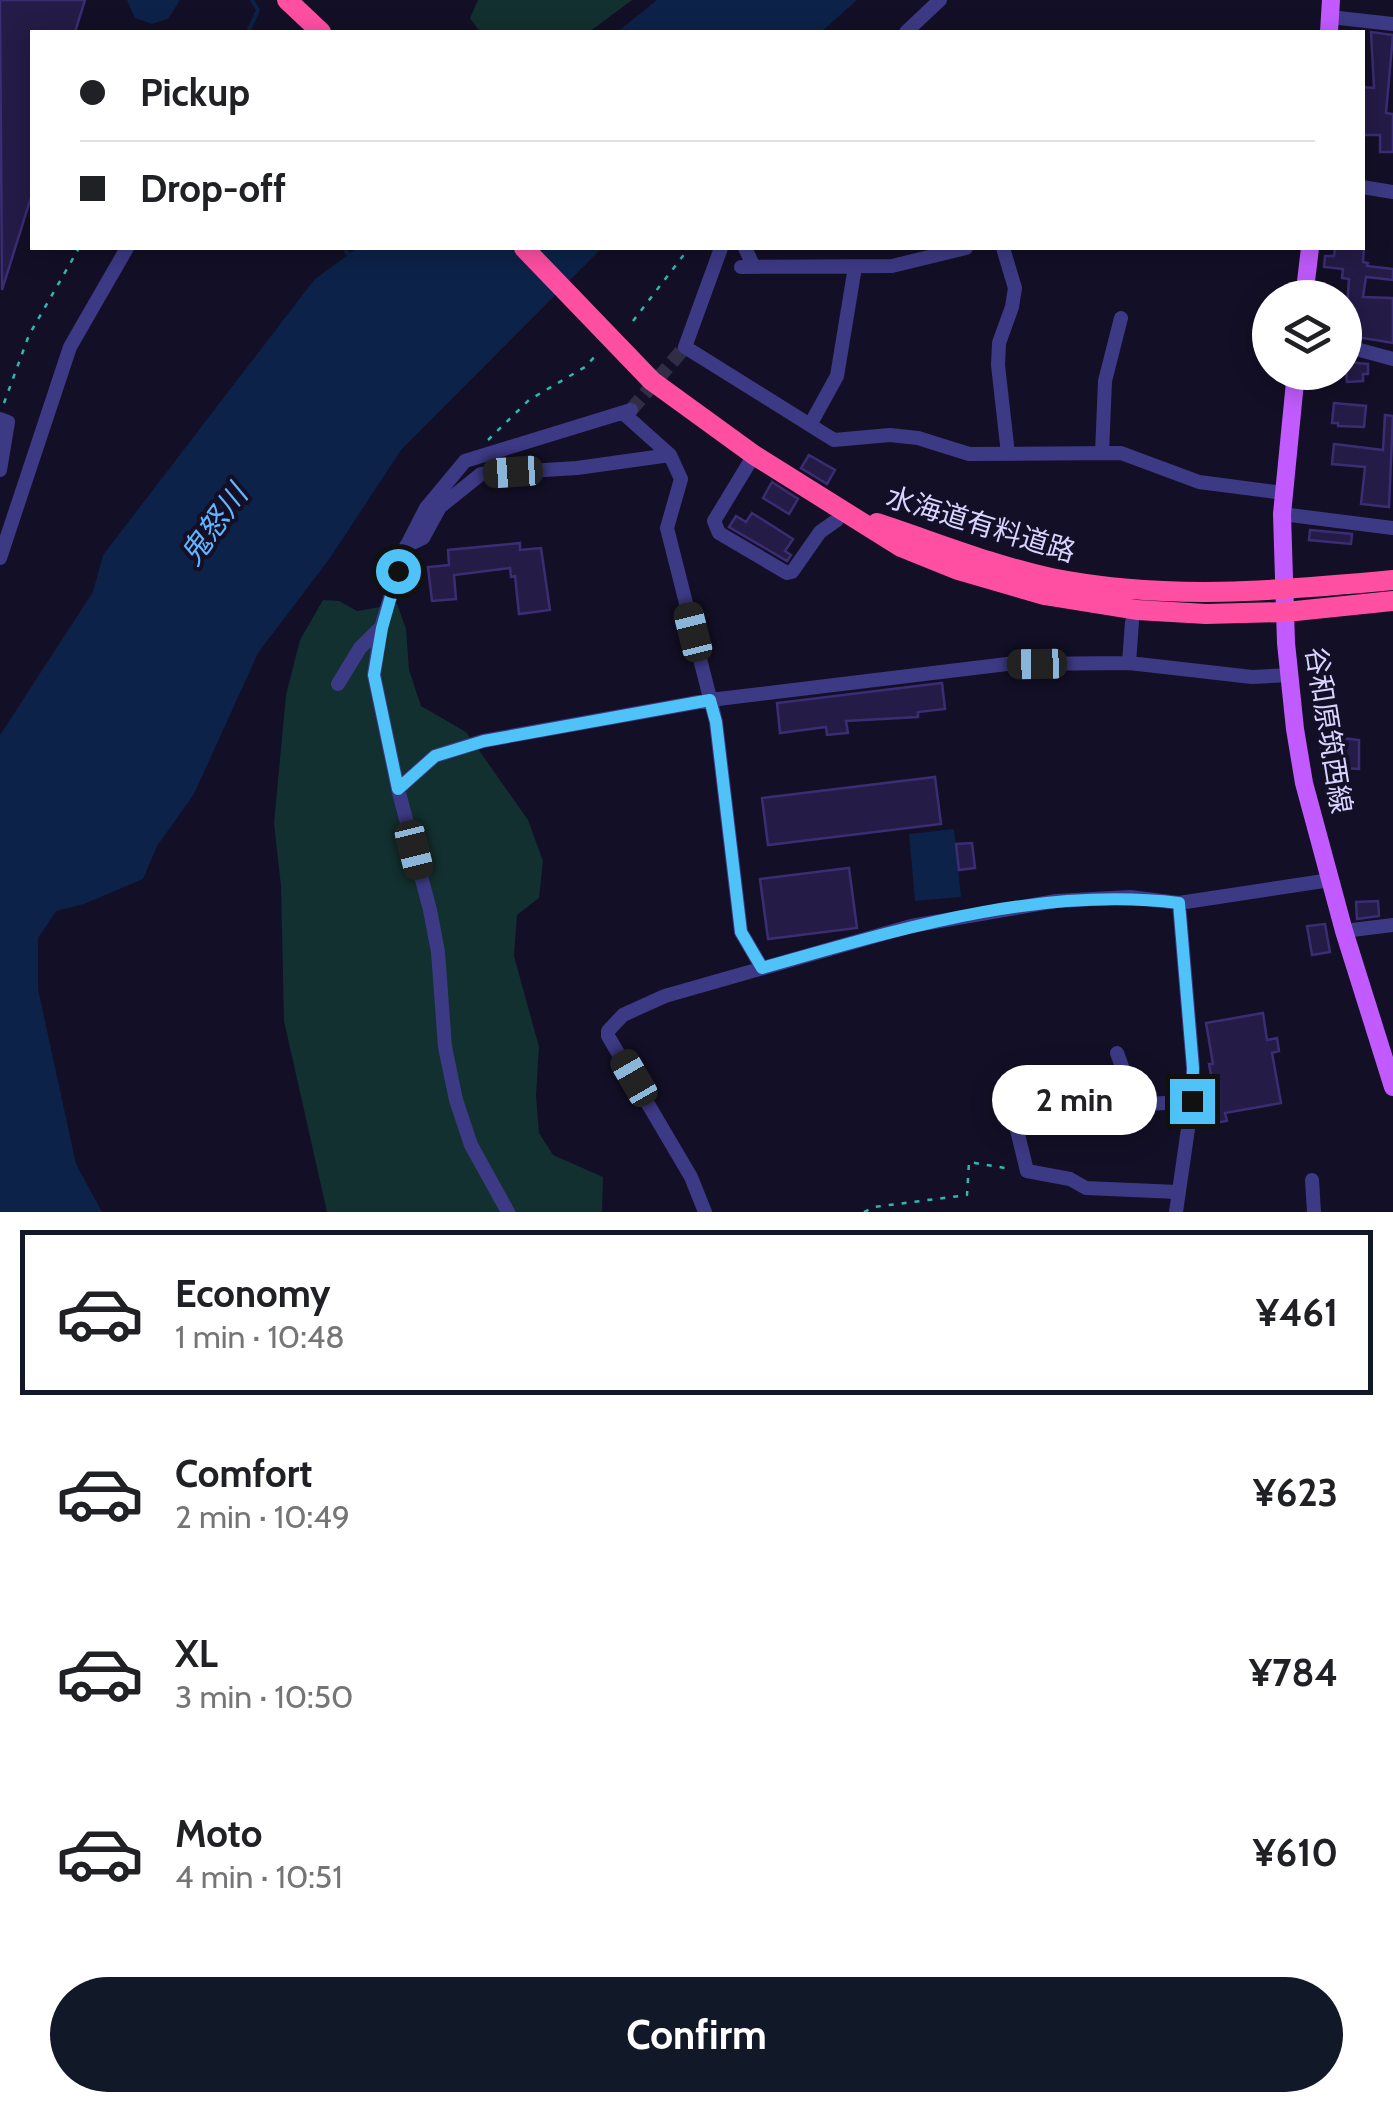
<!DOCTYPE html>
<html lang="en">
<head>
<meta charset="utf-8">
<style>
  :root { --surface:#fff; --page:#f6f6f6; --text:#202124; --muted:#757577; --line:#e0e0e0; --accent:#111827 }
  body { margin:0; font-family:Cabin,"Noto Sans JP",sans-serif; background:var(--page); color:var(--text); height:100vh; display:flex; flex-direction:column; font-size:38px; white-space:nowrap }
  * { box-sizing:border-box; margin:0 }
  p { font-size:32px; color:var(--muted) }
  .icon { flex:none; width:55px; height:55px; fill:none; stroke:currentColor; stroke-width:2; stroke-linecap:round; stroke-linejoin:round }
  .map { position:relative; height:1212px; overflow:hidden }
  .side { display:flex; flex-direction:column; background:var(--surface); flex:1 }
  .side>* { flex:none }
  .hud { position:absolute; left:30px; top:30px; width:1335px; height:220px; border-radius:0px; box-shadow:0 5px 25px #0003; display:grid; align-content:center; height:220px; padding:0 50px; background:var(--surface) }
  .controls { position:absolute; left:1252px; top:280px; display:grid; gap:20px }
  .controls a { display:grid; place-items:center; width:110px; height:110px; border-radius:50%; background:var(--surface); box-shadow:0 5px 25px #0003; font-size:50px }
  .end { position:absolute; width:45px; height:45px; margin:-22px; border:12px solid #4fc3f7; background:#111; box-shadow:0 0 0 5px #111 }
  .from { border-radius:50% }
  .bubble { position:absolute; height:70px; border-radius:35px; background:var(--surface); box-shadow:0 5px 25px #0003; font-size:32px; font-weight:700; line-height:70px; text-align:center }
  .car { position:absolute; width:30px; height:60px; margin:-30px -15px; border-radius:12px; box-shadow:0 0 8px 2px #0007; background:linear-gradient(#222 24%,#8ab4d8 0 40%,#222 0 76%,#8ab4d8 0 86%,#222 0) }
  .hud b { display:flex; align-items:center; gap:35px; height:95px; font-size:38px }
  .hud b+b { border-top:2px solid var(--line) }
  .hud i { width:25px; height:25px; background:var(--text) }
  ul { padding:18px 0 0; list-style:none }
  li { display:flex; align-items:center; gap:30px; height:165px; margin:0 20px 15px; padding:0 30px; border:5px solid transparent; border-radius:0px }
  li div { flex:1 }
  li b { display:block; font-size:38px }
  li em { font-style:normal; font-weight:700 }
  li.current { border-color:var(--accent) }
  li>.icon { width:90px; height:90px; stroke-width:1.5 }
  .button { display:flex; gap:20px; margin-top:auto; padding:20px 50px }
  .button a { flex:1; height:115px; border-radius:60px; background:var(--accent); color:#fff; font-size:40px; font-weight:700; line-height:115px; text-align:center }
  .map>svg:first-child { display:block }
  .green { fill:#12302f }
  .water { fill:#0c2248 }
  .lines { fill:none; stroke-linecap:round; stroke-linejoin:round }
  .stream { stroke:#0c2248; stroke-width:4 }
  .building { fill:#241b47; stroke:#3b2d73; stroke-width:2.5 }
  .minor-tunnel { stroke:#312d47; stroke-width:14; stroke-dasharray:14 7; stroke-linecap:butt }
  .path { stroke:#2fb8b0; stroke-width:2.5; stroke-dasharray:5 8; stroke-linecap:butt }
  .minor { stroke:#3d3a85; stroke-width:14 }
  .major { stroke:#c25bff; stroke-width:18 }
  .highway { stroke:#ff4fa3; stroke-width:20 }
  .route { stroke:#4fc3f7; stroke-width:12 }
  .labels { text-anchor:middle; stroke-width:8; stroke-linejoin:round; paint-order:stroke }
  .street-label { font-size:28px; fill:#d9d4ff; stroke:#130f26 }
  .water-label { font-size:30px; font-style:italic; fill:#62b6ff; stroke:#130f26 }
</style>
</head>
<body>
<div class="map">
<svg width="1393" height="1212" viewBox="0 0 1393 1212">
  <rect width="100%" height="100%" fill="#130f26"/>
  <path class="green" d="M478 0H632L589 32H480L470 18Z
    M323 600 339 601 357 611 397 604 406 629 409 670 421 706 466 732 528 820 543 861 539 898 517 915 514 956 539 1047 536 1096 539 1133 553 1155 603 1177 602 1212H327L284 1021 281 886 274 823 286 695 300 640Z"/>
  <path class="water" d="M127 0H180L168 19 152 24 135 18Z
    M657 0H857L821 32H617Z
    M357 248H602L401 450 330 558 258 653 194 794 157 846 143 879 84 904 56 911 38 938V989L76 1164 102 1212H0V735L93 592 103 555 314 280Z
    M954 829 961 897 915 901 909 834Z"/>
  <g class="lines">
    <path class="stream" d="M248 32 258 10 252 0
      M344 248 348 254"/>
  </g>
  <path class="building" d="M0 0H85L75 32H32V194L2 290Z
    M1371 32 1393 35 1386 113 1393 114V152H1380V135H1362V87L1374 88Z
    M1335 248H1364L1363 262 1368 263 1367 266 1393 269V280L1366 277 1363 297 1393 298V343L1345 335 1349 279 1342 278 1343 269 1324 267 1325 256H1334Z
    M1345 362 1368 364V374H1363V381L1347 382Z
    M1334 403 1366 406 1364 427 1338 426V423H1332Z
    M1385 415 1393 416 1389 507 1361 504 1365 467 1332 464 1334 444 1383 450Z
    M809 455 835 470 827 484 801 468Z
    M772 482 798 499 789 514 763 498Z
    M752 513 793 539 785 551 791 555 787 561 729 527 736 516 746 522Z
    M1310 530 1352 534 1351 544 1309 540Z
    M520 543V550L541 548 550 610 519 614 515 576 511 577 510 568 454 575 456 599 432 601 428 567 449 565 448 550Z
    M942 683 945 709 918 712V717L846 721 848 733 827 735 826 727 780 733 777 703Z
    M1327 736 1359 740V769L1321 767V748H1327Z
    M935 777 941 824 768 845 762 798Z
    M972 843 975 868 959 870 956 844Z
    M849 868 857 928 768 939 760 879Z
    M1378 901 1379 916 1357 919 1356 902Z
    M1325 924 1330 952 1312 955 1307 926Z
    M1263 1013 1267 1040 1277 1038 1279 1051 1272 1053 1281 1103 1225 1113 1227 1121 1206 1124 1203 1083 1212 1081 1209 1064H1213L1206 1023Z"/>
  <g class="lines">
    <path class="minor-tunnel" d="M631 410 685 347"/>
    <path class="path" d="M633 321 689 248
      M4 403 29 335 79 248
      M488 440 529 400 585 367 599 352
      M864 1212 874 1207 967 1195 969 1162 1011 1169"/>
    <path class="minor" d="M1330 17 1393 24
      M906 32 940 0
      M1362 187 1393 192
      M721 248 685 347 834 440 890 435 918 438 969 454 1121 453 1199 482 1283 493
      M745 248 754 267
      M1003 248 1015 288 1012 307 999 343 998 365 1008 454
      M741 267 892 266 966 248
      M1345 346 1393 359
      M623 413 670 455 681 479 667 528 716 722 741 932 762 968
      M0 419 8 422 0 470
      M810 425 837 376 855 267
      M1102 453 1105 381 1121 318
      M754 455 714 521 719 533 787 573 792 572 820 532 837 520 842 511
      M1282 514 1393 528
      M406 546 423 538 440 507 481 474 577 468 670 455
      M0 558 70 347 127 248
      M1129 663 1132 622
      M338 684 360 648 381 627
      M398 789 435 756 483 741 710 700 1007 664 1129 663 1252 677 1290 675
      M1344 931 1393 925
      M1117 1053 1136 1105 1192 1101
      M1007 1089 1027 1171 1070 1179 1086 1188 1177 1192
      M1312 1180 1314 1212
      M508 1212 471 1145 456 1100 445 1047 438 952 430 910 398 789 374 675 381 627 406 547 426 508 465 461 631 410
      M705 1212 691 1177 608 1036V1031L623 1015 665 996 911 926 1056 901 1130 897 1179 903 1330 880
      M1176 1212 1192 1101 1193 1067 1179 903"/>
    <path class="major" d="M1329 32 1331 0
      M1304 298 1310 248
      M1296 372 1282 514 1286 643 1295 729 1304 783 1344 931 1393 1087"/>
    <path class="highway" d="M287 0 321 32
      M524 248 652 381 754 455 901 547 958 570 1044 595 1137 610 1206 614 1286 612 1393 601
      M877 523C935 542 991 565 1051 578 1167 601 1277 591 1393 580"/>
  </g>
  <g class="lines">
    <path class="route" d="M398 571 382 628 374 675 398 789 435 756 484 741 710 700 716 722 741 932 762 968C897 930 1037 886 1179 903L1193 1068 1192 1101"/>
  </g>
  <g class="labels">
    <g class="street-label">
      <text transform="translate(981 524) rotate(17)" y="10">水海道有料道路</text>
      <text transform="translate(1329 730) rotate(81)" y="10">谷和原筑西線</text>
    </g>
    <g class="water-label">
      <text transform="translate(214 525) rotate(-54)" y="10">鬼怒川</text>
    </g>
  </g>
</svg>
<div class="controls">
<a><svg class="icon" aria-label="layers" viewBox="0 0 24 24"><path d="M12 4l9 5-9 5-9-5zM3 14l9 5 9-5"/></svg></a>
</div>
<i class="end from" style="left:398px;top:571px"></i>
<i class="end" style="left:1192px;top:1101px"></i>
<div class="bubble" style="left:992px;top:1065px;width:165px">2 min</div>
<i class="car" style="left:513px;top:472px;rotate:266deg"></i>
<i class="car" style="left:693px;top:632px;rotate:346deg"></i>
<i class="car" style="left:1037px;top:664px;rotate:269deg"></i>
<i class="car" style="left:414px;top:850px;rotate:166deg"></i>
<i class="car" style="left:634px;top:1078px;rotate:330deg"></i>
<div class="hud">
<b><i class="from"></i>Pickup</b>
<b><i></i>Drop-off</b>
</div>
</div>
<section class="side">
<ul>
<li class="current"><svg class="icon" aria-label="car" viewBox="0 0 24 24"><path d="M5 17H2v-5l4-1 3-4h7l3 4 3 1v5h-3M9 17h6M6 11h13"/><circle cx="7" cy="17" r="2"/><circle cx="17" cy="17" r="2"/></svg><div><b>Economy</b><p>1 min · 10:48</p></div><em>¥461</em></li>
<li><svg class="icon" aria-label="car" viewBox="0 0 24 24"><path d="M5 17H2v-5l4-1 3-4h7l3 4 3 1v5h-3M9 17h6M6 11h13"/><circle cx="7" cy="17" r="2"/><circle cx="17" cy="17" r="2"/></svg><div><b>Comfort</b><p>2 min · 10:49</p></div><em>¥623</em></li>
<li><svg class="icon" aria-label="car" viewBox="0 0 24 24"><path d="M5 17H2v-5l4-1 3-4h7l3 4 3 1v5h-3M9 17h6M6 11h13"/><circle cx="7" cy="17" r="2"/><circle cx="17" cy="17" r="2"/></svg><div><b>XL</b><p>3 min · 10:50</p></div><em>¥784</em></li>
<li><svg class="icon" aria-label="car" viewBox="0 0 24 24"><path d="M5 17H2v-5l4-1 3-4h7l3 4 3 1v5h-3M9 17h6M6 11h13"/><circle cx="7" cy="17" r="2"/><circle cx="17" cy="17" r="2"/></svg><div><b>Moto</b><p>4 min · 10:51</p></div><em>¥610</em></li>
</ul>
<div class="button"><a>Confirm</a></div>
</section>
</body>
</html>
